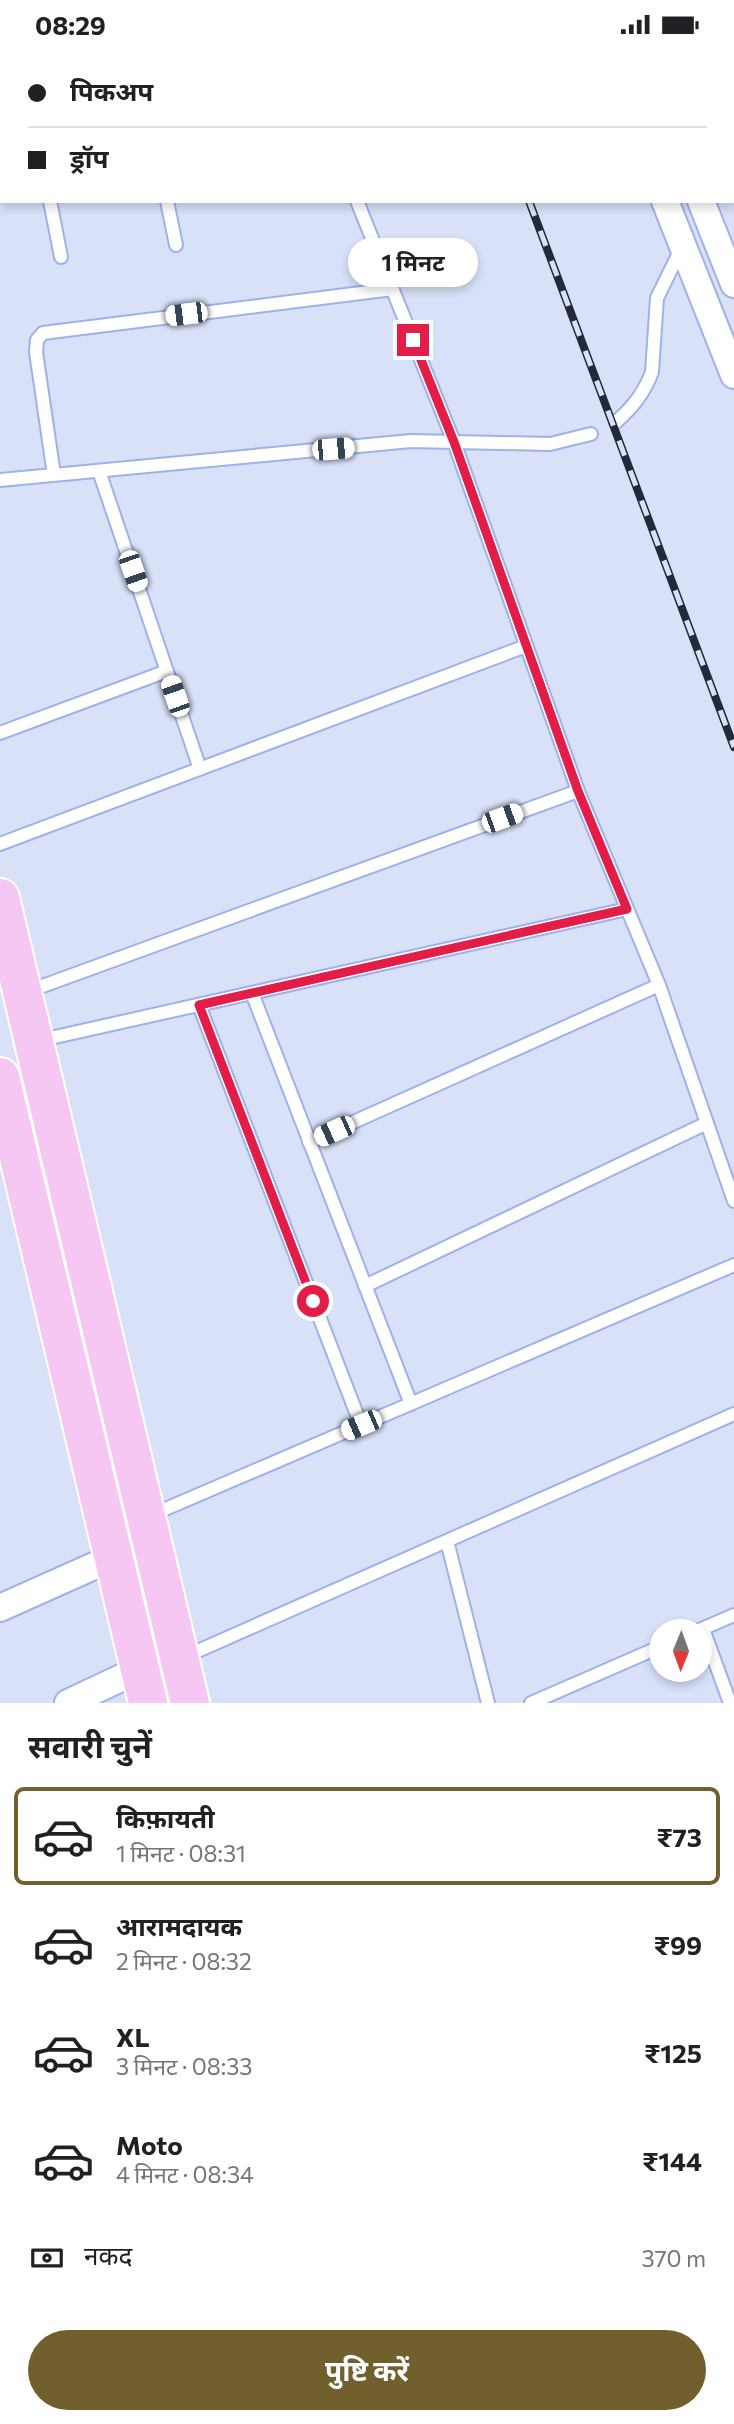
<!DOCTYPE html>
<html lang="hi">
<head>
<meta charset="utf-8">
<style>
  :root { --surface:#fff; --page:#f6f6f6; --text:#202124; --muted:#757577; --line:#e0e0e0; --accent:#715f2d }
  body { margin:0; font-family:Commissioner,"Noto Sans Devanagari",sans-serif; background:var(--page); color:var(--text); height:100vh; display:flex; flex-direction:column; font-size:26px; white-space:nowrap }
  * { box-sizing:border-box; margin:0 }
  p { font-size:23px; color:var(--muted) }
  .icon { flex:none; width:38px; height:38px; fill:none; stroke:currentColor; stroke-width:2; stroke-linecap:round; stroke-linejoin:round }
  .map { position:relative; height:1654px; overflow:hidden }
  .details { display:flex; flex-direction:column; background:var(--surface); flex:1 }
  .details>* { flex:none }
  .hud { position:absolute; left:0px; top:0px; width:735px; height:154px; box-shadow:0 4px 10px #0003; display:grid; align-content:center; height:154px; padding:0 28px; background:var(--surface) }
  .needle { width:46px; rotate:181deg }
  .tools { position:absolute; left:649px; top:1570px; display:grid; gap:14px }
  .tools a { display:grid; place-items:center; width:63px; height:63px; border-radius:50%; background:var(--surface); box-shadow:0 4px 10px #0003; font-size:35px }
  .end { position:absolute; width:32px; height:32px; margin:-16px; border:9px solid #e11d48; background:#fff; box-shadow:0 0 0 4px #fff }
  .from { border-radius:50% }
  .bubble { position:absolute; height:49px; border-radius:24px; background:var(--surface); box-shadow:0 4px 10px #0003; font-size:23px; font-weight:700; line-height:49px; text-align:center }
  .car { position:absolute; width:21px; height:42px; margin:-21px -10px; border-radius:9px; box-shadow:0 0 5px 2px #0007; background:linear-gradient(#fff 24%,#345 0 40%,#fff 0 76%,#345 0 86%,#fff 0) }
  .hud b { display:flex; align-items:center; gap:24px; height:66px; font-size:26px }
  .hud b+b { border-top:2px solid var(--line) }
  .hud i { width:18px; height:18px; background:var(--text) }
  ul { padding:0; list-style:none }
  li { display:flex; align-items:center; gap:21px; height:98px; margin:0 14px 10px; padding:0 14px; border:4px solid transparent; border-radius:10px }
  li div { flex:1 }
  li b { display:block; font-size:26px }
  li em { font-style:normal; font-weight:700 }
  li.on { border-color:var(--accent) }
  li>.icon { width:63px; height:63px; stroke-width:1.5 }
  h2 { padding:0 28px; font-size:32px; line-height:84px }
  .pay { display:flex; align-items:center; gap:18px; height:77px; padding:0 28px; font-size:26px }
  .pay p { margin-inline-start:auto }
  .button { display:flex; gap:14px; margin-top:auto; padding:14px 28px }
  .button a { flex:1; height:80px; border-radius:42px; background:var(--accent); color:#fff; font-size:28px; font-weight:700; line-height:80px; text-align:center }
  .status { display:flex; justify-content:space-between; align-items:center; height:49px; padding:0 35px; background:var(--surface); direction:ltr }
  .status svg { height:19px; fill:currentColor }
  .map>svg:first-child { display:block }
  .lines { fill:none; stroke-linecap:round; stroke-linejoin:round }
  .service-casing { stroke:#9eb2ea; stroke-width:16 }
  .minor-casing { stroke:#9eb2ea; stroke-width:30 }
  .primary-casing { stroke:#fff; stroke-width:42 }
  .service { stroke:#fff; stroke-width:12 }
  .minor { stroke:#fff; stroke-width:26 }
  .primary { stroke:#f5c7f2; stroke-width:38 }
  .rail-casing { stroke:#23293d; stroke-width:8 }
  .rail { stroke:#d8e1f8; stroke-width:5; stroke-dasharray:16; stroke-linecap:butt }
  .route { stroke:#e11d48; stroke-width:9 }
</style>
</head>
<body>
<div class="status"><b>08:29</b><svg viewBox="0 0 49 12"><path d="M0 12V9h3v3zM5 12V6h3v6zM10 12V3h3v9zM15 12V0h3v12zM26 1h20v11H26zM47 4h2v5h-2z"/></svg></div>
<div class="map">
<svg width="734" height="1654" viewBox="0 0 734 1654">
  <rect width="100%" height="100%" fill="#d8e1f8"/>
  <g class="lines">
    <defs>
      <path id="service" d="M20 0V2
        M137 0V2
        M304 0V2
        M42 2 50 0
        M0 11H2
        M50 152 61 208
        M167 152 176 196
        M357 152 454 393 578 742 659 936 734 1152
        M616 373C633 358 644 344 652 323L657 249 681 200
        M99 422 200 720
        M54 426 36 303 37 291 43 284 393 240
        M0 431 411 392 550 395 591 385
        M0 684 167 622
        M0 795 526 597
        M26 943 578 742
        M252 944 411 1355
        M199 956 361 1376
        M37 992 627 860
        M309 1093 659 936
        M365 1237 707 1074
        M149 1467 734 1216
        M447 1492 488 1654
        M703 1580 730 1654
        M697 1582 734 1566
        M184 1608 734 1365
        M531 1654 662 1597"/>
      <path id="minor" d="M604 0 605 2
        M641 0 642 2
        M665 152 734 326
        M701 152 734 235
        M0 1559 114 1508
        M68 1654 140 1620"/>
      <path id="primary" d="M0 849 190 1654
        M0 1028 148 1654"/>
    </defs>
    <use href="#service" class="service-casing"/>
    <use href="#minor" class="minor-casing"/>
    <use href="#primary" class="primary-casing"/>
    <use href="#service" class="service"/>
    <use href="#minor" class="minor"/>
    <use href="#primary" class="primary"/>
    <defs>
      <path id="rail" d="M472 0 473 2
        M529 152 734 698"/>
    </defs>
    <use href="#rail" class="rail-casing"/>
    <use href="#rail" class="rail"/>
  </g>
  <g class="lines">
    <path class="route" d="M313 1252 199 956 627 860 578 742 454 393 413 291"/>
  </g>
</svg>
<div class="tools">
<a><svg class="needle" viewBox="-14 -14 28 28"><path d="M0-13l5 13h-10z" fill="#e53935"/><path d="M0 13l5-13h-10z" fill="#757577"/></svg></a>
</div>
<i class="end from" style="left:313px;top:1252px"></i>
<i class="end" style="left:413px;top:291px"></i>
<div class="bubble" style="left:348px;top:189px;width:130px">1 मिनट</div>
<i class="car" style="left:186px;top:265px;rotate:263deg"></i>
<i class="car" style="left:333px;top:400px;rotate:85deg"></i>
<i class="car" style="left:133px;top:522px;rotate:161deg"></i>
<i class="car" style="left:175px;top:647px;rotate:341deg"></i>
<i class="car" style="left:502px;top:769px;rotate:70deg"></i>
<i class="car" style="left:334px;top:1082px;rotate:246deg"></i>
<i class="car" style="left:361px;top:1376px;rotate:247deg"></i>
<div class="hud">
<b><i class="from"></i>पिकअप</b>
<b><i></i>ड्रॉप</b>
</div>
</div>
<section class="details">
<h2>सवारी चुनें</h2>
<ul>
<li class="on"><svg class="icon" aria-label="car" viewBox="0 0 24 24"><path d="M5 17H2v-5l4-1 3-4h7l3 4 3 1v5h-3M9 17h6M6 11h13"/><circle cx="7" cy="17" r="2"/><circle cx="17" cy="17" r="2"/></svg><div><b>किफ़ायती</b><p>1 मिनट · 08:31</p></div><em>₹73</em></li>
<li><svg class="icon" aria-label="car" viewBox="0 0 24 24"><path d="M5 17H2v-5l4-1 3-4h7l3 4 3 1v5h-3M9 17h6M6 11h13"/><circle cx="7" cy="17" r="2"/><circle cx="17" cy="17" r="2"/></svg><div><b>आरामदायक</b><p>2 मिनट · 08:32</p></div><em>₹99</em></li>
<li><svg class="icon" aria-label="car" viewBox="0 0 24 24"><path d="M5 17H2v-5l4-1 3-4h7l3 4 3 1v5h-3M9 17h6M6 11h13"/><circle cx="7" cy="17" r="2"/><circle cx="17" cy="17" r="2"/></svg><div><b>XL</b><p>3 मिनट · 08:33</p></div><em>₹125</em></li>
<li><svg class="icon" aria-label="car" viewBox="0 0 24 24"><path d="M5 17H2v-5l4-1 3-4h7l3 4 3 1v5h-3M9 17h6M6 11h13"/><circle cx="7" cy="17" r="2"/><circle cx="17" cy="17" r="2"/></svg><div><b>Moto</b><p>4 मिनट · 08:34</p></div><em>₹144</em></li>
</ul>
<div class="pay"><svg class="icon" aria-label="cash" viewBox="0 0 24 24"><path d="M3 7h18v10H3z"/><circle cx="12" cy="12" r="2"/></svg>नकद<p>370 m</p></div>
<div class="button"><a>पुष्टि करें</a></div>
</section>
</body>
</html>
